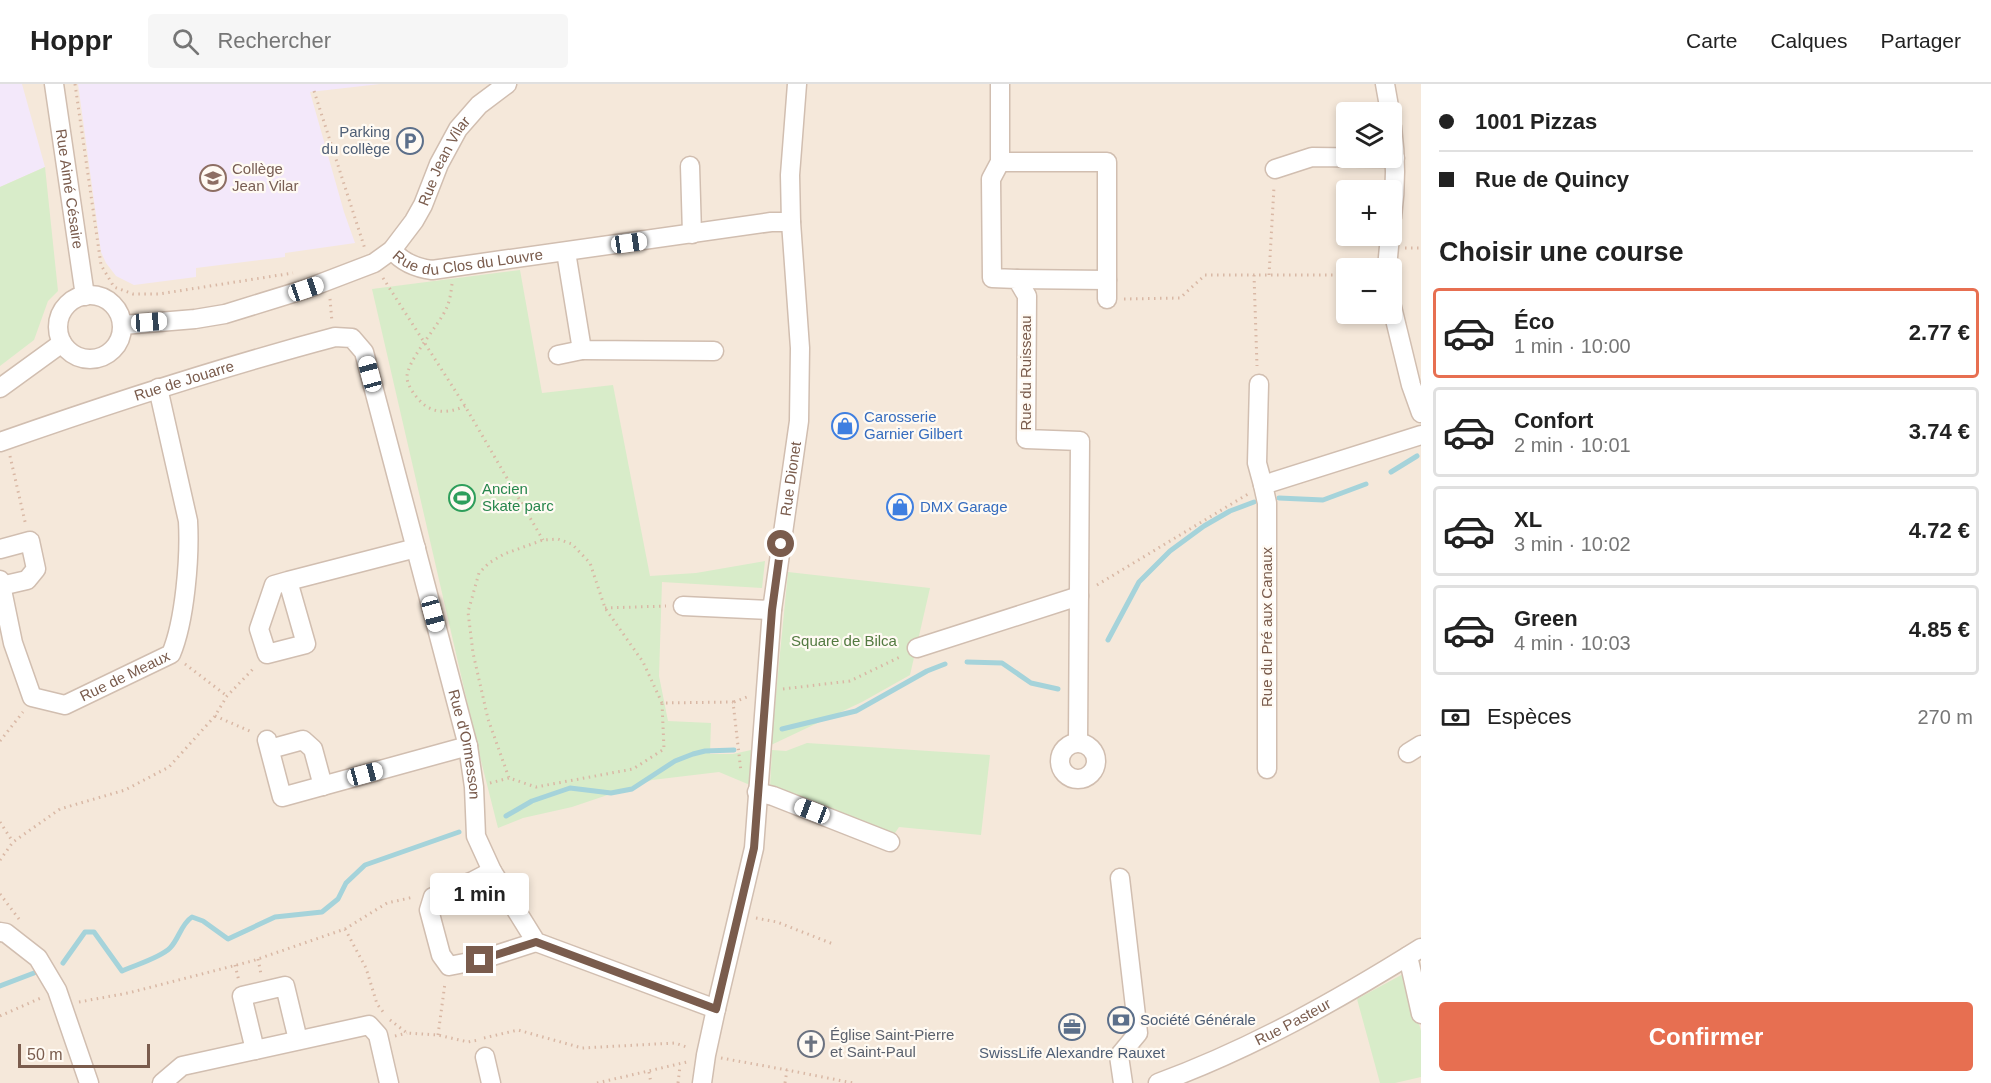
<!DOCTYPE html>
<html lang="fr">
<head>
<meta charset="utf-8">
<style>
  :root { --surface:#fff; --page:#f6f6f6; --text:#222; --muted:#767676; --line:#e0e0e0; --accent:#e76f51 }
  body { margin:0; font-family:Arial,sans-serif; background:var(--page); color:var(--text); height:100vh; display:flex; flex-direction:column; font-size:22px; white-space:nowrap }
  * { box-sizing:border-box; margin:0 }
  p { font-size:20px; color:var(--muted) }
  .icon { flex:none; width:33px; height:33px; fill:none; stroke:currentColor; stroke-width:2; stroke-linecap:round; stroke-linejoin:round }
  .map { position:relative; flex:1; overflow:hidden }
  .sheet { display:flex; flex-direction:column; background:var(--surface); width:570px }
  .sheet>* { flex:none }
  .banner { display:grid; align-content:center; height:132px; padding:0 18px; background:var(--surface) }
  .tools { position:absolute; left:1336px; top:18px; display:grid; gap:12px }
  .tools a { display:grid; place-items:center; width:66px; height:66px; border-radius:6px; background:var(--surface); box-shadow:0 3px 9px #0003; font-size:30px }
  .scale { position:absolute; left:18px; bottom:15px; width:132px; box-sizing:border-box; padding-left:6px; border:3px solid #7a5c4d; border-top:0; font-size:16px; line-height:21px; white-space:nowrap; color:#7a5c4d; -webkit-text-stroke:4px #fffaf3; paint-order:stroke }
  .end { position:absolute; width:27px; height:27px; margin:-14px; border:8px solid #7a5c4d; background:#fff; box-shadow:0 0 0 3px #fff }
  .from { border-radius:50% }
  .bubble { position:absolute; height:42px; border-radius:6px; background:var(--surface); box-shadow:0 3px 9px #0003; font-size:20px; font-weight:700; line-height:42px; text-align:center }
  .car { position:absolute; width:18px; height:36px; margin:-18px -9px; border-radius:8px; box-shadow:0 0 4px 2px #0007; background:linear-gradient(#fff 24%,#345 0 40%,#fff 0 76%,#345 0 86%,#fff 0) }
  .banner b { display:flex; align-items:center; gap:21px; height:57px; font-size:22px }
  .banner b+b { border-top:2px solid var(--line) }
  .banner i { width:15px; height:15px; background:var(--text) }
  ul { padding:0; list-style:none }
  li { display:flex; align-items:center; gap:18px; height:90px; margin:0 12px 9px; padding:0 6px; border:3px solid var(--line); border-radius:6px }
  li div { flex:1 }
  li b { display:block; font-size:22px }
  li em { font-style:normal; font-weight:700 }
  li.on { border-color:var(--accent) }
  li>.icon { width:54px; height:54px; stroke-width:1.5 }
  h2 { padding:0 18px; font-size:27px; line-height:72px }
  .pay { display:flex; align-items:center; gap:15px; height:66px; padding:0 18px; font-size:22px }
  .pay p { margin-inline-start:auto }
  .action { display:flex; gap:12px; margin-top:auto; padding:12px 18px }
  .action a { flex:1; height:69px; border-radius:6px; background:var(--accent); color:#fff; font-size:24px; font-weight:700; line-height:69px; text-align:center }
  header { display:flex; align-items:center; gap:36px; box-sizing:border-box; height:84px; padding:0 30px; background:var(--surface); border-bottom:2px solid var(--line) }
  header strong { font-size:28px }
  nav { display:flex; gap:33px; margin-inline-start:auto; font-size:21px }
  .search { width:420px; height:54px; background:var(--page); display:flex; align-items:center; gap:15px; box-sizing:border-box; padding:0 21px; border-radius:6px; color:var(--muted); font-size:22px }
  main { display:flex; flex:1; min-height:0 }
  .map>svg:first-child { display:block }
  .residential { fill:#f5e8da; fill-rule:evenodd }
  .education { fill:#f3e8fa }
  .green { fill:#d8ecc9 }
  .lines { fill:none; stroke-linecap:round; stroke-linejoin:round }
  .stream { stroke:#a5d3da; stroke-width:5 }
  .minor-casing { stroke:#d1beb0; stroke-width:21 }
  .path { stroke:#d9b8a5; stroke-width:3; stroke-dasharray:1.5 4.5; stroke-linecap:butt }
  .minor { stroke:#fff; stroke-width:18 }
  .route { stroke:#7a5c4d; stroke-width:8 }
  .labels { text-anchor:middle; stroke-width:4.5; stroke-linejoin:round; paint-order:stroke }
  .service-label { font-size:15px; fill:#4e5e75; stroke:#fffaf3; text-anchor:end }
  .street-label { font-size:15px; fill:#7a5c4d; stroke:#fffaf3 }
  .education-label { font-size:15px; fill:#785e54; stroke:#fffaf3; text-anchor:start }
  .shop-label { font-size:15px; fill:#366cbe; stroke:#fffaf3; text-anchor:start }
  .leisure-label { font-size:15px; fill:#27864d; stroke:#fffaf3; text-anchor:start }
  .park-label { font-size:15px; fill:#537a41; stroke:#fffaf3 }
  .worship-label { font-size:15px; fill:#5b616d; stroke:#fffaf3; text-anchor:start }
</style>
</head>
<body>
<header>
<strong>Hoppr</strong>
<div class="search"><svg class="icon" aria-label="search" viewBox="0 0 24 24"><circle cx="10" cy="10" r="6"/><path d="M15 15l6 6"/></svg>Rechercher</div>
<nav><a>Carte</a><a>Calques</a><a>Partager</a></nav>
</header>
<main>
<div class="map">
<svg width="1421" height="999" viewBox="0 0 1421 999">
  <rect width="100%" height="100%" fill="#fdf6ec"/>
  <path class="residential" d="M0 0H1421V999H0ZM1347 28H1392V74H1347ZM1347 106H1392V152H1347ZM1347 184H1392V230H1347Z"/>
  <path class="education" d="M0 0H22L45 83 0 103Z
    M78 0H380L310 8 344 128 355 159 285 169V173L196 184V193L134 201 116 192 106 179 101 168Z"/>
  <path class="green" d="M45 83 58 207 48 217 34 256 0 282V103Z
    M520 186 542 309 613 301 650 492 696 489 765 477 762 504 662 498 659 592 668 637 711 639 710 670H733L751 666 750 701 719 688 652 696 572 723 523 734 498 744 478 665 372 205Z
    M788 488 930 504 910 591 862 618 771 661Z
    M807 659 990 671 981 751 899 743 893 752 770 703 772 666 786 667Z
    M1405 889 1421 947V993L1395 999H1380L1357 915Z"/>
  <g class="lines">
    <path class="stream" d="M1391 388 1417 372
      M1279 414 1323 416 1366 400
      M1108 556 1139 498 1170 467 1204 442 1230 427 1254 418
      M967 578 1002 579 1031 599 1058 605
      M782 645 856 627 927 587 945 580
      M506 732 532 717 570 704 611 709 632 705 675 677 693 670 705 667 734 666
      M63 879 85 848H94L122 887C135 881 160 874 170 864 179 855 181 840 192 833L203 837 228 855 275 833 322 828 338 815 346 799 365 781 459 748
      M0 902 34 889"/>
    <defs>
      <g id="minor">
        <path id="s1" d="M54 0 85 212"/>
        <path d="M1000 0V78L991 95 992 194 1017 195 1027 212 1026 355 1080 357 1078 658"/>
        <path d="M1385 0 1390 28"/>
        <path d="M1392 43C1396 73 1396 103 1392 133"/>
        <path d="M1000 78H1107V196L1017 195"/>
        <path d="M690 82 692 150"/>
        <path d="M1275 85 1312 73 1395 74"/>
        <path id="s2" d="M392 166C403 179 416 184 432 186L771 138H791"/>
        <path d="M566 168 582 266 714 267"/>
        <path d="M1387 184 1390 152"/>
        <path d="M1107 196V215"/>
        <circle cx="90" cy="243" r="32"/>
        <path d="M1392 223 1411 301 1421 329"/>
        <path id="s3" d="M123 241 195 235 225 230 306 205 374 179 392 166 414 137 423 121 439 80 458 45 479 21 507 0"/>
        <path d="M558 271 582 266"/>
        <path d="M1259 300 1257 379 1263 401 1421 351"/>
        <path d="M0 304 62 259"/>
        <path id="s4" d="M0 358C111 319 222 283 335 253L352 254 364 268 468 662 474 703 476 752 492 787 536 858 716 925"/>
        <path d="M1263 401 1267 419V685"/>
        <path d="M0 465 30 457 36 485 27 496 1 502"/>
        <path id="s5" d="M0 496 13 559 32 613 65 621 171 570C185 537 190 473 188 437L158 304"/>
        <path d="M288 497 274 501 259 545 267 570 306 560 288 497 416 464"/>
        <path d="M683 522 772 526"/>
        <path d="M917 564 1079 512"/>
        <path d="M267 656 282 713 468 662"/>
        <circle cx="1078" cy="677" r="18"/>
        <path d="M270 665 303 656 313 665 323 702"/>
        <path d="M1408 669 1421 661"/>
        <path d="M757 708 773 712 890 758"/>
        <path d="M492 787 473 797 433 813 429 826 441 871 449 882 480 876 536 858"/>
        <path d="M1120 794 1138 949 1119 972 1123 999"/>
        <path d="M0 848 6 849 38 874 57 906 89 999"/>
        <path d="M1408 872 1421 930"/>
        <path d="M255 966 242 912 285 902 298 956"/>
        <path d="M485 973 491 999"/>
        <path d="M162 999 182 982 369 941 378 951 389 999"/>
        <path id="s6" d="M702 999 706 971 716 925 754 764 772 526 799 337 800 264 791 138 790 91 797 0"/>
        <path id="s7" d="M1158 999C1251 965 1338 916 1421 864"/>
      </g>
    </defs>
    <use href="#minor" class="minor-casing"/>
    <path class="path" d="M75 0 101 181 114 203 133 210H159L293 189
      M314 7 365 165
      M1405 164H1421
      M1254 191 1257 282
      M1269 191 1274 103
      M383 194 465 322 543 456
      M452 200C451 208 450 216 447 223 439 242 405 278 407 295 409 304 415 312 422 319 434 330 450 329 465 322
      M330 215 332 238
      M1124 215 1180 214 1205 191H1347
      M10 372 26 442
      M1097 501 1248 410
      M605 524 666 522
      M185 580 227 612
      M783 605 850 597 902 572
      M734 618 747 613
      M662 619 643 578 605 524 590 479 572 460 558 455 543 456 504 470 489 479 479 489 468 528 473 569 488 635 509 694 536 703 633 685 664 665 662 619 733 618 741 688
      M215 632 252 648
      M0 657 23 628
      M490 699 509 694
      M0 738 13 758
      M0 776 13 758 60 725 125 706 169 683 215 632 227 612 255 583
      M0 810 19 835
      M756 834 777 838 833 860
      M345 845 366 884 377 920 384 929
      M258 875 261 890
      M235 881 239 897
      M79 918 128 909 252 877 345 845 387 819 414 813
      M0 932 43 913
      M390 936 407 949 438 951 468 958 478 956
      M438 951 445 899
      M395 952 407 949
      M484 954 518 946 582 964 675 959 689 964
      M721 974 787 986
      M649 988 651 999
      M597 999 687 978
      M678 999 680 982
      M785 999 787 986 853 999"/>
    <use href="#minor" class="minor"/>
  </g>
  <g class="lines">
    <path class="route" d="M480 876 536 858 716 925 754 764 772 526 781 460"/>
  </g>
  <defs>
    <symbol id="parking-ring" viewBox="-11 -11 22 22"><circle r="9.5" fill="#fffaf3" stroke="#5c6f8a" stroke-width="1.5"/><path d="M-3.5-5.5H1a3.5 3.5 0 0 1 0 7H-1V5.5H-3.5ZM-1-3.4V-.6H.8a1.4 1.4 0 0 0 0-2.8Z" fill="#5c6f8a"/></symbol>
    <symbol id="school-ring" viewBox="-11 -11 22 22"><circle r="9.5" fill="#fffaf3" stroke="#8d6e63" stroke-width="1.5"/><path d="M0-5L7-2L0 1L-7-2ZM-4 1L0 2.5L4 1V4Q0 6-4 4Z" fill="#8d6e63"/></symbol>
    <symbol id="shop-ring" viewBox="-11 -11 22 22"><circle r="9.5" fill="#fffaf3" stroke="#3f7fe0" stroke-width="1.5"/><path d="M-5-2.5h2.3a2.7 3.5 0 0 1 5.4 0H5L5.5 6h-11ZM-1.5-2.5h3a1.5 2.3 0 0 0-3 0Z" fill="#3f7fe0"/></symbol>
    <symbol id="stadium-ring" viewBox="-11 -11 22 22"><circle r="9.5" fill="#fffaf3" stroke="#2e9e5b" stroke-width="1.5"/><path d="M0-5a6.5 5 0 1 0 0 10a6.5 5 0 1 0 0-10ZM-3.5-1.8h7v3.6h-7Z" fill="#2e9e5b"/></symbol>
    <symbol id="bank-ring" viewBox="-11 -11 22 22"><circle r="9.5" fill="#fffaf3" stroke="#5c6f8a" stroke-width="1.5"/><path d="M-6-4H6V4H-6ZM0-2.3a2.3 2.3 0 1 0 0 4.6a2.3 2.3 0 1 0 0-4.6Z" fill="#5c6f8a"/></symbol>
    <symbol id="office-ring" viewBox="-11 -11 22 22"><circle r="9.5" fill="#fffaf3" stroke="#5c6f8a" stroke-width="1.5"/><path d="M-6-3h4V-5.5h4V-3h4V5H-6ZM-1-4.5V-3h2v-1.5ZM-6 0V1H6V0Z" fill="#5c6f8a"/></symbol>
    <symbol id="church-ring" viewBox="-11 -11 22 22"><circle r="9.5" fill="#fffaf3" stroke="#6b7280" stroke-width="1.5"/><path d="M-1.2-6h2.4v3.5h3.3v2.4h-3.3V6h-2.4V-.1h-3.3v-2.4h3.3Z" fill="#6b7280"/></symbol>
  </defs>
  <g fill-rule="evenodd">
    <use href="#parking-ring" x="395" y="42" width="30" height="30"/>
    <use href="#school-ring" x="198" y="79" width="30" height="30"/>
    <use href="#shop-ring" x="830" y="327" width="30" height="30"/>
    <use href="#stadium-ring" x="447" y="399" width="30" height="30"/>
    <use href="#shop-ring" x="885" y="408" width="30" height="30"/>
    <use href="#bank-ring" x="1106" y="921" width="30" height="30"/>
    <use href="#office-ring" x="1057" y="928" width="30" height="30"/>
    <use href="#church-ring" x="796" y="945" width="30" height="30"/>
  </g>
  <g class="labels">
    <g class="service-label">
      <text x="390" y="53">Parking<tspan x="390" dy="17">du collège</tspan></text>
      <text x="1140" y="941" text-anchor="start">Société Générale</text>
      <text x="1072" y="974" text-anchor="middle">SwissLife Alexandre Rauxet</text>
    </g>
    <g class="street-label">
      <text dy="5" stroke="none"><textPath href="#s3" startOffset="386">Rue Jean Vilar</textPath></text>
      <text dy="5" stroke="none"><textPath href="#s1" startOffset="106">Rue Aimé Césaire</textPath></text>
      <text dy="5" stroke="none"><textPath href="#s2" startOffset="81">Rue du Clos du Louvre</textPath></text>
      <text transform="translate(1026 289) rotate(-90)" y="5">Rue du Ruisseau</text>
      <text dy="5" stroke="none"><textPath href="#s4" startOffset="194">Rue de Jouarre</textPath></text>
      <text dy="5" stroke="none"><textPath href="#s6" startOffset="612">Rue Dionet</textPath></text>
      <text transform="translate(1267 543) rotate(-90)" y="5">Rue du Pré aux Canaux</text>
      <text dy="5" stroke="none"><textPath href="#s5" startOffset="222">Rue de Meaux</textPath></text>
      <text dy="5" stroke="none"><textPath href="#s4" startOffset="792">Rue d'Ormesson</textPath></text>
      <text dy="5" stroke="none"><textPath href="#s7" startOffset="148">Rue Pasteur</textPath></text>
    </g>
    <g class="education-label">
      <text x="232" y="90">Collège<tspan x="232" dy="17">Jean Vilar</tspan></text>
    </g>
    <g class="shop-label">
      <text x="864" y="338">Carosserie<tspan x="864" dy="17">Garnier Gilbert</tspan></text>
      <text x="920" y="428">DMX Garage</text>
    </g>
    <g class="leisure-label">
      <text x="482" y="410">Ancien<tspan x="482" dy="17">Skate parc</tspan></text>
    </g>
    <g class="park-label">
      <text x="844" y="562">Square de Bilca</text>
    </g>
    <g class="worship-label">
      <text x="830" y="956">Église Saint-Pierre<tspan x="830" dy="17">et Saint-Paul</tspan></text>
    </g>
  </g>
</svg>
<div class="tools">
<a><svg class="icon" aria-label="layers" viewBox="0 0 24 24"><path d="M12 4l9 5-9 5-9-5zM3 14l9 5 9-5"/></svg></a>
<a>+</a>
<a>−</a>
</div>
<div class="scale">50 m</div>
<i class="end from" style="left:781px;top:460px"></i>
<i class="end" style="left:480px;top:876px"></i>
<div class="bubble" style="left:430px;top:789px;width:99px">1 min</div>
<i class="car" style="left:629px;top:159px;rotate:82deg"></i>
<i class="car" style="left:306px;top:205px;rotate:71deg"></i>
<i class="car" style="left:149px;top:238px;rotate:86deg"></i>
<i class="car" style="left:370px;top:290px;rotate:345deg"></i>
<i class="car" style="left:433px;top:530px;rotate:165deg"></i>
<i class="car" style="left:365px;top:690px;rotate:75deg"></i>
<i class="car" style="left:812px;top:727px;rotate:291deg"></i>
</div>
<section class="sheet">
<div class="banner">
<b><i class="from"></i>1001 Pizzas</b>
<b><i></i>Rue de Quincy</b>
</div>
<h2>Choisir une course</h2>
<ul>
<li class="on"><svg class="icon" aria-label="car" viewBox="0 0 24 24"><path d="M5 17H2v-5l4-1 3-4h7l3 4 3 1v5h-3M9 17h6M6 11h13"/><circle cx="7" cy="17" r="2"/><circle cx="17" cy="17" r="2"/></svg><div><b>Éco</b><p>1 min · 10:00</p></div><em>2.77 €</em></li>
<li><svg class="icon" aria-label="car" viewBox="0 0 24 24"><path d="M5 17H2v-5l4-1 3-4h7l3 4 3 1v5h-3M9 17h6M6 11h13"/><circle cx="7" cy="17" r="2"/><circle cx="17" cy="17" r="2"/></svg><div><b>Confort</b><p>2 min · 10:01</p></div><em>3.74 €</em></li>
<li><svg class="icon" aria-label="car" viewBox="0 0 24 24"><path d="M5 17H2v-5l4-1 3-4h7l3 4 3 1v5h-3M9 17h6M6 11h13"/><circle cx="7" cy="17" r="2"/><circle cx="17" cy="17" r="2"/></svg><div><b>XL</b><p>3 min · 10:02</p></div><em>4.72 €</em></li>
<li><svg class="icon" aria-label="car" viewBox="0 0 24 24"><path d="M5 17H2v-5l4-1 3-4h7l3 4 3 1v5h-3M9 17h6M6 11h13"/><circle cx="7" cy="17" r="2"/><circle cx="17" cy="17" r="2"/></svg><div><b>Green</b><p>4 min · 10:03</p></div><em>4.85 €</em></li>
</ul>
<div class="pay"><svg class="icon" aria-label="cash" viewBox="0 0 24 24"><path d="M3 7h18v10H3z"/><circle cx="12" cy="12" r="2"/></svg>Espèces<p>270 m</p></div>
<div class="action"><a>Confirmer</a></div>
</section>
</main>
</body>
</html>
